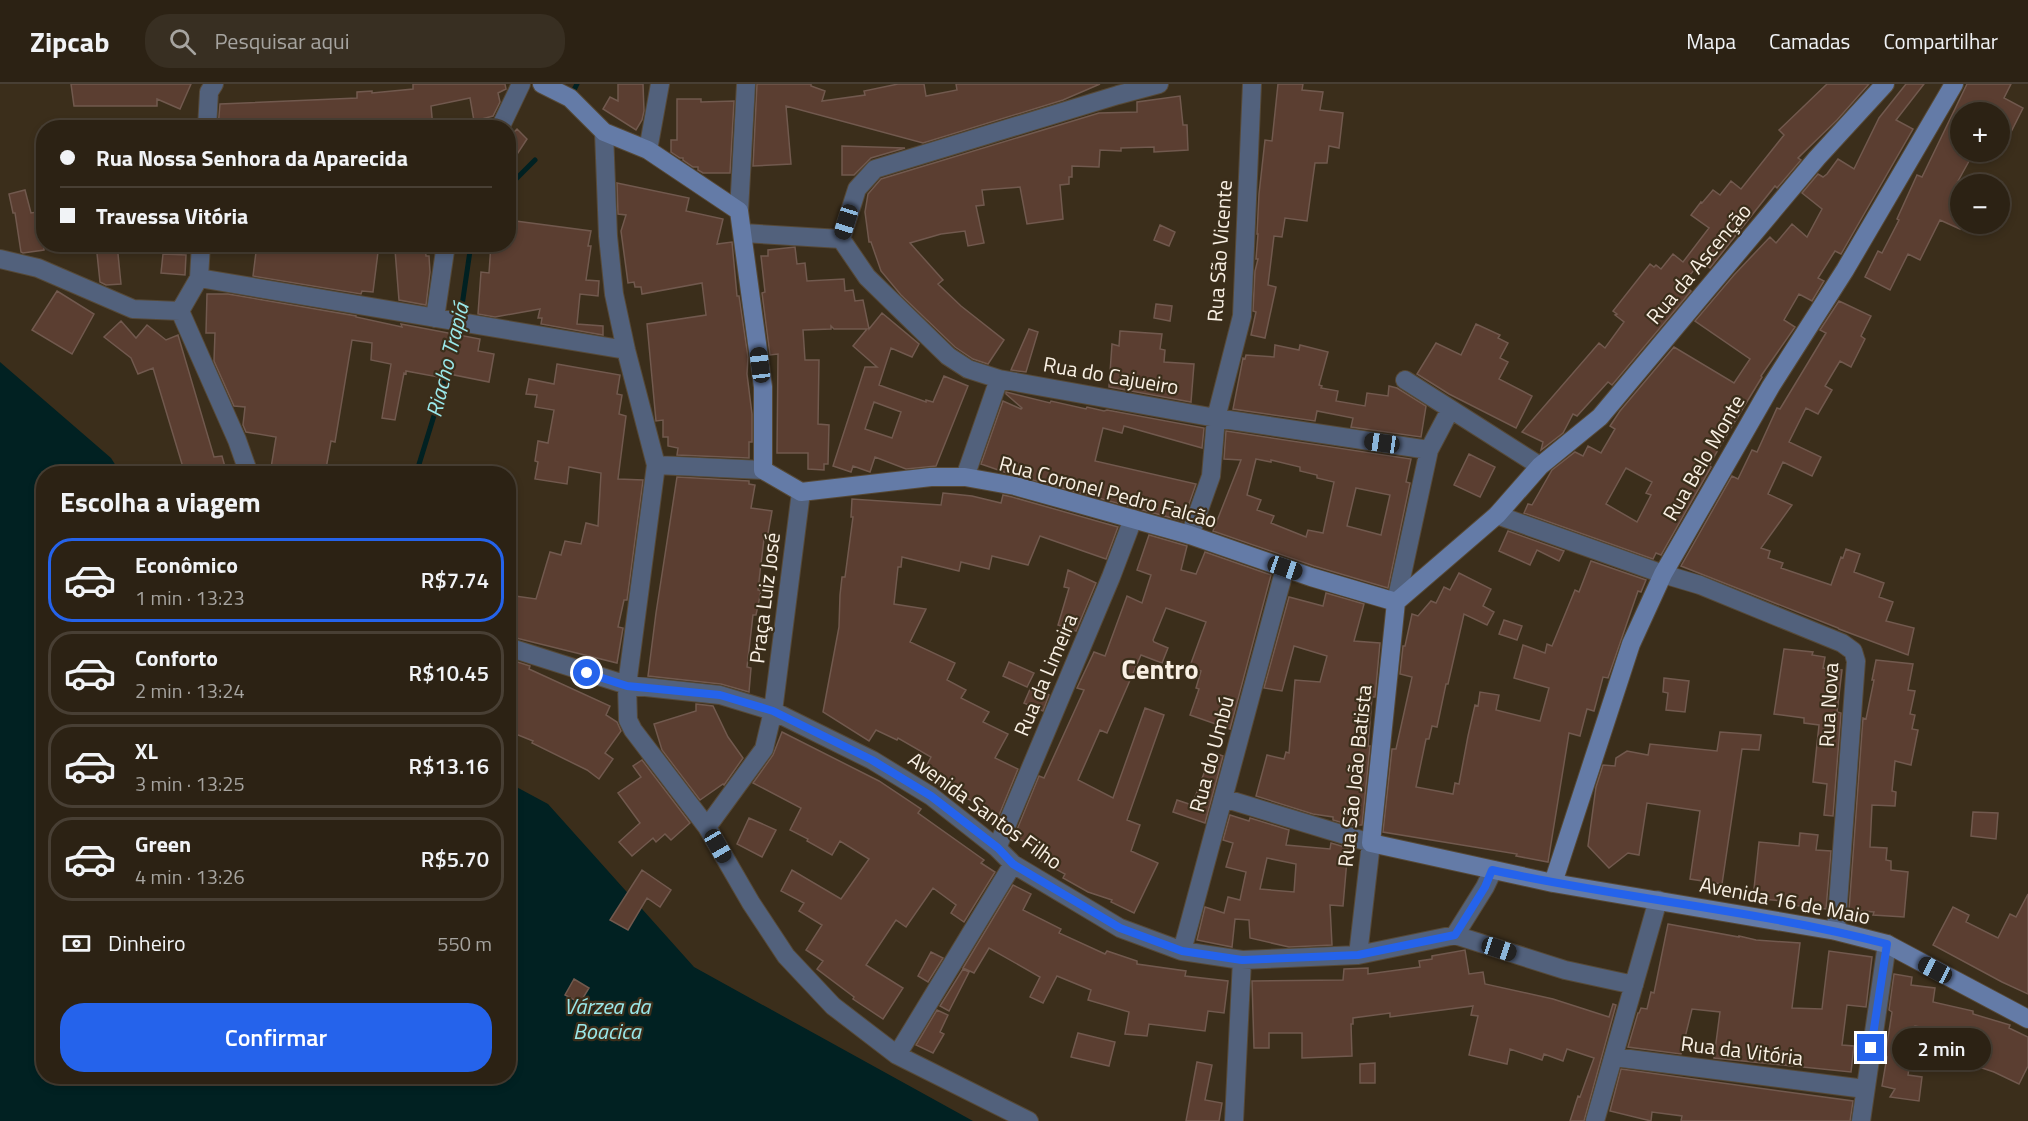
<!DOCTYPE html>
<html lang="pt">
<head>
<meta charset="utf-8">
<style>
  :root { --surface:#2c2214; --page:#382f22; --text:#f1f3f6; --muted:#a6a4a0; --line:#483f34; --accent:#2563eb }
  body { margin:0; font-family:"Titillium Web",sans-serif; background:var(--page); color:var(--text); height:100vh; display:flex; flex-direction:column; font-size:22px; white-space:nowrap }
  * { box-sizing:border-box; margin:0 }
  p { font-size:20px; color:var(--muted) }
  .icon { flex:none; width:33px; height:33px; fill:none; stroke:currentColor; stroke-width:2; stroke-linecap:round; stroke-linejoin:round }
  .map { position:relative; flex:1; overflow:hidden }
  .drawer { position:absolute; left:36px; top:382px; width:480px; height:618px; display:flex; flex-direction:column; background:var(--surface); border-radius:24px; box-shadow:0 3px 9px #0003,0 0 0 2px var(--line) }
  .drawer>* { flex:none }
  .banner { position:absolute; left:36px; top:36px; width:480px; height:132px; border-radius:24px; box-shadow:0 3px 9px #0003,0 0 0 2px var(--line); display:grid; align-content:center; height:132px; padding:0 24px; background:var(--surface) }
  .tools { position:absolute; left:1950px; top:18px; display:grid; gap:12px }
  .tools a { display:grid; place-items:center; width:60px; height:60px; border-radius:50%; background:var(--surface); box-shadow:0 3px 9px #0003,0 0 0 2px var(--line); font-size:30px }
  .end { position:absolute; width:27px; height:27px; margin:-14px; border:8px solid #2563eb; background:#fff; box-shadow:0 0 0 3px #fff }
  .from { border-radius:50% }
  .bubble { position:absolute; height:42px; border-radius:21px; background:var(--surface); box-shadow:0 3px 9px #0003,0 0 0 2px var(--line); font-size:20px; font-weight:600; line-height:42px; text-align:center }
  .car { position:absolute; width:18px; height:36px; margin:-18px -9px; border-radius:8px; box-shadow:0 0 4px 2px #0007; background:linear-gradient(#222 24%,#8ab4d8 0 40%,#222 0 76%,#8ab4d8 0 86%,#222 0) }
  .banner b { display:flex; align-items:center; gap:21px; height:57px; font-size:22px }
  .banner b+b { border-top:2px solid var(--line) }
  .banner i { width:15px; height:15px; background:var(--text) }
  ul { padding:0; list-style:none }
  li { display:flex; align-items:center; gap:18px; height:84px; margin:0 12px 9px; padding:0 12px; border:3px solid var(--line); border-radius:24px }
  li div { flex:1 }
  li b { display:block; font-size:22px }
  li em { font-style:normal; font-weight:600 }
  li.active { border-color:var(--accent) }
  li>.icon { width:54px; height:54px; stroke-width:1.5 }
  h2 { padding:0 24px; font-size:27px; line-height:72px }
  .pay { display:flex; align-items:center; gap:15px; height:66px; padding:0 24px; font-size:22px }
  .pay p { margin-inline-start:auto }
  .cta { display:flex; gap:12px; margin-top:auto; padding:12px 24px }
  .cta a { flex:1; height:69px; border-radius:24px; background:var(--accent); color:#fff; font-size:24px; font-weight:600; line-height:69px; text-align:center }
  header { display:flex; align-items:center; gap:36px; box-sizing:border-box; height:84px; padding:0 30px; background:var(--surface); border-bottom:2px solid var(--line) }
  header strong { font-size:28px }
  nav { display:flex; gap:33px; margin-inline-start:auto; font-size:21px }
  .search { width:420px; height:54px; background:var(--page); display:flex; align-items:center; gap:15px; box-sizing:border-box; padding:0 21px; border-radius:24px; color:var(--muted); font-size:22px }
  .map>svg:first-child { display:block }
  .water { fill:#012122 }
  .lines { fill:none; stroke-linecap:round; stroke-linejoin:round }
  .stream { stroke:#012122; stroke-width:5 }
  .building { fill:#5b3e31; stroke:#71594e; stroke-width:1.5; fill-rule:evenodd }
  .street-casing { stroke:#564937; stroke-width:20 }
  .secondary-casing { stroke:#564937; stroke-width:20 }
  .street { stroke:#52617c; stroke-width:18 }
  .secondary { stroke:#647ba7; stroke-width:18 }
  .route { stroke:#2563eb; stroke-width:8 }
  .labels { text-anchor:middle; stroke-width:4.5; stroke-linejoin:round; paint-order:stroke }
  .street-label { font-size:21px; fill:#f9f0e4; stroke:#3b2e1b }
  .water-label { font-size:22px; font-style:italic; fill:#9ae8ea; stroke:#3b2e1b }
  .district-label { font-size:27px; font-weight:bold; fill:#f9f0e4; stroke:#3b2e1b }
</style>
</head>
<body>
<header>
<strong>Zipcab</strong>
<div class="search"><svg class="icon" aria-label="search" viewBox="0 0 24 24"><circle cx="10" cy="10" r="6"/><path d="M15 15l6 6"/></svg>Pesquisar aqui</div>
<nav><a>Mapa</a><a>Camadas</a><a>Compartilhar</a></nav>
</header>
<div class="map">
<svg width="2028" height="1037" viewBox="0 0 2028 1037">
  <rect width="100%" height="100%" fill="#3b2e1b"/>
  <path class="water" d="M0 278 111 374 121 390H44V993H508L509 699 548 720 694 883 973 1037H0Z"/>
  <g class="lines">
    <path class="stream" d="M571 12 577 0
      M508 103 535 76
      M457 256 471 160
      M416 390 449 283"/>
  </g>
  <path class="building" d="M71 0H191L180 25 157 15V22H74Z
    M413 0H505L506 5 498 9 500 18 493 32 474 37 470 14 431 22 433 44H218L220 20 357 14V8L372 7V9L413 5Z
    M618 0H643L644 27 642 36 636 46 603 25 610 13 618 17Z
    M757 0H811V2L825 7 822 17 865 11 864 7 898 0H924L926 12 957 6 956 0H1100L1063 16 923 59 786 22 791 80 753 82Z
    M1278 0H1303L1302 6 1323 8 1320 26 1343 29 1339 64 1329 62 1327 79H1315L1307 137 1285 134 1282 153 1274 152 1268 201 1276 203 1265 254 1251 251 1256 228 1253 227 1255 187 1258 175H1256L1258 150H1257L1259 110 1265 56 1272 57Z
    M1827 0H1869L1837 36 1798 74 1801 76 1777 104 1775 102 1710 184 1701 177 1683 200 1691 207 1612 301 1608 298 1577 332 1573 330 1563 349 1541 366 1543 358 1522 348 1599 259 1605 264 1624 238 1615 231 1617 230 1613 227 1650 180 1654 183 1656 181 1661 185 1673 170 1683 178 1709 144 1691 131 1701 118 1702 119 1713 106 1720 111 1731 97 1741 105 1784 51 1779 46Z
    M1906 0H1924L1896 36 1913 45 1841 170 1835 167 1818 194 1824 197 1812 217 1799 210 1784 236 1795 243 1761 292 1762 293 1723 357 1709 382 1711 383 1661 471 1656 469 1653 475 1524 429 1528 420 1532 421 1552 386 1575 368 1583 372 1588 362 1601 369 1615 345 1610 342 1620 327 1674 263 1734 299 1750 275 1695 237 1734 191 1770 153 1776 159 1792 140 1807 153 1822 125 1802 109 1818 90 1823 93 1827 90 1838 75 1854 85 1879 34ZM1626 384 1652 398 1646 409 1651 411 1637 438 1606 420Z
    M1967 0H2011L2004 14 2023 24 2000 70V27L1999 28H1960V68H1974L1952 108 1960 113V145L1940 136 1920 176 1908 170 1890 206 1865 193 1878 167 1882 169 1899 136 1897 135 1917 91 1922 93Z
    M1180 12 1183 41H1187L1188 66 1154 68V63L1121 64V67L1100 66 1099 83 1072 82V93H1069V100L1060 101 1063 135 1027 140 1020 103 982 106 984 121 976 122 984 159 968 162 965 147 941 150 910 159 943 196 938 200 961 222 1004 256 988 280 973 275 955 263 901 211 881 187 871 158H869L865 128 868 110 881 95 1099 29 1137 28V18Z
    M677 15H701V18L734 17 730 89H703L698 86V83H693L683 76V74H680L671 68V56H677Z
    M517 45 527 55 508 84V54Z
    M842 62 905 64 871 74 854 91H842Z
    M617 99 689 114 686 127 723 135 717 160 732 158 737 212H739L748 273 747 290 752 330V358H749V374L677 371 678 364 668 362V353H663V336L656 337 647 240 706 231 702 199 642 210 641 203H635L634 198 628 199 621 147 626 131 618 130Z
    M25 106 31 129 44 127V166L23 169 21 168 15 129H13L9 110Z
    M508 136 591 147 588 162H591L586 196 599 197 598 212 580 210 577 240 603 242V251L541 240 542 234H538L540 225 495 233 478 230 481 188 489 189 491 160H508Z
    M1160 141 1175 148 1169 162 1154 156Z
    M96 160H117L121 200 106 201 100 198Z
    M257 160H379L373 208 362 207 361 210 253 192Z
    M425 163 426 172H429L430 188 426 221 399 216 395 166Z
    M795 163 797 180 805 179 807 197 844 195 845 207 853 206 855 217 863 216 869 245 882 229 919 260 912 273 891 264 879 301 926 318V316L933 318 944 292 968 302 936 382 906 385 875 373 870 388 853 382 851 388 833 382 865 283H877L853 262 867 245H834L831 242V245L803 246 805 276H819L818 340 829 341 828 380H824V386L808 385V369H777L778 270 770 271 762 209 765 208 761 172H768V166ZM874 318 901 328 892 354 865 345Z
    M163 170 186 171 185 191 161 189Z
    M57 207 94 230 72 270 32 246Z
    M207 210H228L356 232V233L402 243 401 240 480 255 478 267 494 270 489 298 439 288 438 293 406 287V290L404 289 395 336 382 334 391 280 371 276 372 259 352 256 335 358 331 357 325 390H270L276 353 246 348 243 341 245 323 234 322 214 277 215 249H206Z
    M1839 217 1871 232 1861 252 1865 255 1851 283 1840 277 1825 302 1832 306 1818 330 1806 324 1789 358 1821 373 1812 392 1783 378 1768 410 1792 421 1761 464 1770 467 1768 474 1783 479 1781 484 1831 501 1841 473 1843 474 1846 465 1860 470 1854 488 1884 499 1879 513 1893 518 1886 537 1914 544 1908 571 1839 545 1838 544 1681 482 1732 392 1738 395 1752 366 1757 368 1777 324 1780 325 1826 249 1820 246Z
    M1156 220 1172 222 1170 237 1154 234Z
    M121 237 136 254 147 241 166 256 178 251 214 373 222 372 227 390H185L153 284 138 290 131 274 104 253Z
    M1476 240 1500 251 1498 254 1508 259 1500 274 1508 278 1499 295 1532 312 1516 344 1449 310 1417 290 1436 259 1461 271Z
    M1029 245 1038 248 1026 288 1011 286Z
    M1120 247 1162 250 1160 265 1165 266 1164 278 1194 280 1191 318 1109 303 1112 260 1119 262Z
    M1275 261 1299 266 1300 261 1328 268 1319 301 1322 302 1321 304 1338 307 1336 317 1365 322 1367 309 1388 312 1389 302 1397 304 1426 322 1421 353 1351 343 1353 334 1317 327 1315 337 1233 325 1243 274 1245 275 1246 271 1274 273Z
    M557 280 620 291 617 310 622 311 619 330 626 332 618 395 643 396 627 516H624L618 543 623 544 617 579 508 552V511L536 515 550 468 561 471 565 457 581 460 586 439 598 442 601 389 569 383 567 400 535 395 538 378 535 377 538 357 548 359 554 326 535 323 537 311 526 310 529 295 554 300Z
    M1006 308 1050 319 1051 317 1086 325 1087 323 1104 327 1107 326 1204 344 1202 364 1124 342 1122 349 1103 344 1095 377 1196 400 1183 437 1007 389 981 380 1003 317 1021 325 1022 324 1006 310Z
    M1226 347 1411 375 1406 398 1410 399 1388 504 1314 482 1213 447 1241 376 1224 375ZM1256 375 1271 378V376L1300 383V387L1317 391V394L1334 398 1323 449 1308 446 1306 453 1271 439 1274 432 1257 426 1261 416 1247 411ZM1356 404 1390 411 1381 451 1347 442Z
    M1469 370 1495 383 1480 413 1454 401Z
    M677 393 749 397V400L755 401 751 424 772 427 767 455H764L760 488 758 506 761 507 756 531H753L747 583 751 584 749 608 721 600 648 592 656 529Z
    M943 409 972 412 1001 419 1003 411 1012 413 1118 443 1106 475 1040 452 1028 481 992 472 989 485 961 478 959 487 902 473 901 483H898L894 520 926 525 910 558 955 579 947 596 966 606 961 614 989 628 983 638 1008 650 995 674 1018 685 997 736 981 729 984 723 931 696 932 693 923 689 931 673 898 654 897 656 876 646 869 657 823 628 839 543 840 511 842 493H845L853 433H851L852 415 941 421Z
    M1508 447 1564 467 1559 477 1537 466 1530 481 1499 467Z
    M1149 451 1187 462 1181 486 1196 490 1205 468 1271 491 1230 645 1190 631 1199 605 1196 604 1201 587 1190 582 1206 538 1166 524 1153 556 1154 558 1168 564 1162 579 1141 571 1107 649 1100 646 1078 696 1113 714 1145 624 1164 631 1127 736 1140 741 1131 767 1158 779 1134 829 1111 818 1112 816 1088 808 1063 794 1065 790 1037 775 1042 765 1014 753 1039 692 1044 694 1084 606 1077 604 1094 568 1105 572 1127 512 1142 519 1151 491 1137 486Z
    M1591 477 1646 496 1641 508 1638 507 1608 594 1603 593 1594 627 1587 625 1580 652 1569 649 1548 778 1516 772 1517 770 1383 748 1392 665H1396L1412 593 1400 590 1403 562H1405L1412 530 1418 532 1431 517 1436 519 1444 503 1450 506 1459 489 1491 505 1483 522 1494 528 1487 541 1464 530 1448 600H1446L1437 643 1432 642 1429 655H1426L1416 703 1453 710 1455 699 1459 700 1468 652 1475 621 1478 622 1480 608 1499 611 1496 626 1540 637 1549 604 1514 594 1523 561 1545 569 1547 560 1552 562 1575 506 1579 508Z
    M1068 486 1096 499 1076 547 1058 541 1069 504 1064 503Z
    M1326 509 1364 520 1354 557 1380 559 1375 613H1372L1368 662H1370L1362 741H1350L1333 736V733L1313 730 1256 712 1267 671 1284 675 1286 668 1289 669 1295 596 1320 598 1327 572 1294 562 1282 607 1264 604 1289 513 1323 522Z
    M1504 536 1522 542 1517 556 1499 550Z
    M1784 565 1813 568 1812 571 1825 573 1823 584 1842 586 1837 628 1841 629 1833 732 1824 731 1827 700 1813 698 1819 641 1804 639V634L1774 630Z
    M508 575 530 582 529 585 610 622 606 631 617 638 621 647 605 669 613 675 599 695 587 686 532 659 533 657 508 647Z
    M1876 576 1913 580 1908 606 1915 607 1910 630 1915 631 1912 645 1918 646 1911 681 1895 677 1892 707 1896 708 1895 722 1872 721 1870 763 1887 764 1886 776 1891 777V786L1908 788 1904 833 1873 831 1874 828 1849 826 1863 634 1866 635 1874 596H1872Z
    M1009 578 1034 589 1027 603 1003 592Z
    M1664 594 1689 597 1685 628 1666 626 1668 609 1663 608Z
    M1031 603 1049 611 1043 627 1024 619Z
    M696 620 713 622 728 653 743 674 724 701 723 700 700 716 662 666 654 640 696 627Z
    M782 648 879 697 921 725 918 729 984 776 981 779 995 788 964 838 951 829 956 821 933 804 906 843 896 836 866 881 903 904 883 935 853 915 854 913 817 885 823 877 806 866 822 841 799 827 804 819 781 807 792 786 841 815 869 775 840 757 832 771 807 757 808 755 790 746 801 724 753 699 773 671Z
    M1720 648 1761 651 1759 666 1742 665 1722 800 1690 795 1700 727 1647 719 1639 771 1628 769 1609 784 1588 762 1596 703 1603 681 1615 682 1616 674 1627 667 1648 671 1650 660 1717 667Z
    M1212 668 1223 672 1205 739 1173 728 1177 716 1192 721Z
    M642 676 690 739 671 756 665 750 656 758 653 754 632 772 619 758 640 739 618 709 641 693 633 682Z
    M1973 728 1998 729 1996 755 1971 752Z
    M1230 731 1249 737 1250 734 1289 746 1286 761 1330 765 1331 759 1348 764 1343 822 1330 821 1332 861 1289 863 1250 854 1249 836 1235 835 1232 863 1197 856 1205 823 1224 829 1228 813 1240 816 1246 788 1226 783 1233 759 1223 756ZM1267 774 1296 780 1294 808 1260 805Z
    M749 734 776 746 762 773 737 760Z
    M1800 749 1818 751 1816 766 1831 767 1826 825 1792 821 1793 818 1753 814 1759 758 1799 762Z
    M642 786 671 806 660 823 647 814 628 846 610 836Z
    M1013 801 1031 810 1023 826 1061 845 1059 849 1105 870 1107 867 1137 877V880L1186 887 1185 892 1228 897 1224 929 1208 927 1205 947 1149 940 1147 952 1125 950 1129 928 1088 916 1091 906 1057 892 1043 919 1030 913 1040 893 989 864 974 889 963 884Z
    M2028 810V910L2002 898 1933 861 1953 823 1969 831 1966 838 1998 854 2010 830 2016 833Z
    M1668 840 1739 853V852L1756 856 1800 859 1792 924 1822 925 1829 867 1872 873 1866 923 1847 921 1842 961 1854 962 1851 988 1714 974 1720 928 1692 925 1681 970 1628 963 1638 929H1639L1641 924 1647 925 1651 908 1654 909Z
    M1465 866 1469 890 1483 888 1485 900 1553 915 1609 933 1613 920 1616 921 1584 1037H1570L1578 1012 1580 1013 1594 974 1567 965 1563 977 1544 970 1542 976 1510 965 1507 980 1469 971 1478 932 1471 931 1473 922 1390 933V929L1353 934V940H1351L1352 972 1302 974V949H1269V964H1254L1252 897 1343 896 1344 885 1368 884V890L1420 883 1419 877 1432 875V872Z
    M931 868 943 874 928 898 918 892Z
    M963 885 969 888 949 927 940 922Z
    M1894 890 1912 893 1911 901 1935 904 1933 918 1973 927V930L2010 941 2009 944 2028 953V982L2019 1000 1994 988 1979 983 1984 970 1943 961 1946 947 1915 942 1908 991 1922 993 1919 1017 1890 1013 1895 1005 1882 1002 1887 973H1885L1892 928 1889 926Z
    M574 895 589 904 580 919 565 911Z
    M937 926 948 931 940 948 944 950 933 969 916 961Z
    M1078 949 1115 958 1109 982 1071 973Z
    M1197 978 1212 981 1205 1016 1222 1019 1219 1037H1186Z
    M1375 979V999H1360V980Z
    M1621 985 1853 1017 1850 1037H1681L1682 1032 1652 1028 1651 1037 1610 1027Z"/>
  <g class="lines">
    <defs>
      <path id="street" d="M207 44 209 8 214 0
        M500 44 521 0
        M604 48 608 152 614 210 626 266 656 381 627 601 628 636 633 646 707 743 751 819 786 872 833 922 897 971 1029 1037
        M648 66 660 0
        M739 127 746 0
        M743 149 841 155
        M841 155 867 193 948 272 968 285 999 295 1216 334 1429 366
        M841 155 857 105 875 85 1118 11 1159 0
        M0 175 38 184 133 225 180 227
        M199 194 626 266
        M180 227 237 356 249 390
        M180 227 199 194 201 160
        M435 234 446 160
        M1405 296 1540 382
        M656 381 763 386
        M965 393 999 295
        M1497 431 1663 490 1700 501 1842 559 1853 567 1856 577 1836 847
        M1190 451 1211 392 1216 334 1242 232 1252 0
        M1396 518 1429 366 1449 328 1452 327
        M508 563 627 601 720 611 773 627 872 676 931 712 997 764 1013 780 1120 844 1182 867 1242 876 1358 871 1455 851 1565 886 1634 901
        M1223 714 1371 759 1358 871
        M707 743 764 665 773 627 801 408
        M997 764 1111 493 1133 435
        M1455 851 1485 803 1493 786
        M1182 867 1285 484
        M897 971 1013 780
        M1614 973 1865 1005
        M1234 1037 1242 876
        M1595 1037 1658 816
        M1861 1037 1887 860"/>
      <path id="secondary" d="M542 0 570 14 604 48 648 66 739 127 763 303V386L801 408 931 393H965L1015 402 1190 451 1311 493 1396 518
        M1396 518 1371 759 1553 799 1836 847 1887 860 2028 935
        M1396 518 1497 431 1540 382 1600 333 1817 74 1885 0
        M1553 799 1631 560 1663 490 1771 302 1845 186 1954 0"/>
    </defs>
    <use href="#street" class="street-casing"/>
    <use href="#secondary" class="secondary-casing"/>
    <use href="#street" class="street"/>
    <use href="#secondary" class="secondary"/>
  </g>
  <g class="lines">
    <path class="route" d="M587 589 627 602 720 611 773 627 872 676 931 712 998 764 1013 780 1120 844 1182 867 1242 876 1358 871 1455 851 1485 803 1492 786C1623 815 1757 826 1887 860L1871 964"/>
  </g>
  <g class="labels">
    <g class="street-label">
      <text transform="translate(1220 167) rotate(-86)" y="7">Rua São Vicente</text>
      <text transform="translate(1699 180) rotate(-50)" y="7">Rua da Ascenção</text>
      <text transform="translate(1111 292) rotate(10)" y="7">Rua do Cajueiro</text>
      <text transform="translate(1704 374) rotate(-60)" y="7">Rua Belo Monte</text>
      <text transform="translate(1108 408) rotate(15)" y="7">Rua Coronel Pedro Falcão</text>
      <text transform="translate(765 514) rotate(-83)" y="7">Praça Luiz José</text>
      <text transform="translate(1046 591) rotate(-67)" y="7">Rua da Limeira</text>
      <text transform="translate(1829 621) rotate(-87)" y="7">Rua Nova</text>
      <text transform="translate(1212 670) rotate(-75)" y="7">Rua do Umbú</text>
      <text transform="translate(1355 692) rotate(-84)" y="7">Rua São João Batista</text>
      <text transform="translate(985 727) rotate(36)" y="7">Avenida Santos Filho</text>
      <text transform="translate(1785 817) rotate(11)" y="7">Avenida 16 de Maio</text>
      <text transform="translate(1742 967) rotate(7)" y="7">Rua da Vitória</text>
    </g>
    <g class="water-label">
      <text transform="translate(447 276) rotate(-76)" y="8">Riacho Trapiá</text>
      <text x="607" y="930">Várzea da<tspan x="607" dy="25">Boacica</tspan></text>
    </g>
    <g class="district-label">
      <text x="1160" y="595">Centro</text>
    </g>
  </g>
</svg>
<div class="tools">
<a>+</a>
<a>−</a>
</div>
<i class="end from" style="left:587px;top:589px"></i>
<i class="end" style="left:1871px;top:964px"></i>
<div class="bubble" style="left:1892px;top:944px;width:99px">2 min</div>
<i class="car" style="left:846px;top:138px;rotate:197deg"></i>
<i class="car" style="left:760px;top:281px;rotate:353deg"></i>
<i class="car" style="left:1382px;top:359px;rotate:278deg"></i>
<i class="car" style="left:1285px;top:484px;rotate:109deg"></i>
<i class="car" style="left:718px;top:762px;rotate:150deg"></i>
<i class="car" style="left:1499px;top:865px;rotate:108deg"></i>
<i class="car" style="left:1935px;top:886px;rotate:298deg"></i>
<div class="banner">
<b><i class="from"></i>Rua Nossa Senhora da Aparecida</b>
<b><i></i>Travessa Vitória</b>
</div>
<section class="drawer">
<h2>Escolha a viagem</h2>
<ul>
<li class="active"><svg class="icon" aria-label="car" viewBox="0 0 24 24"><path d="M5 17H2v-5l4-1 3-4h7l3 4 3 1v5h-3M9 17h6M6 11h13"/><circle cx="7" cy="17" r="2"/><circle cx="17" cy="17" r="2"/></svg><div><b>Econômico</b><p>1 min · 13:23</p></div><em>R$7.74</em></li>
<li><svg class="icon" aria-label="car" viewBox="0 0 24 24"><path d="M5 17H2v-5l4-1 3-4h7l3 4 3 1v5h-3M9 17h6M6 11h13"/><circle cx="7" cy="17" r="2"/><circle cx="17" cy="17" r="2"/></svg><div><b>Conforto</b><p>2 min · 13:24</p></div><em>R$10.45</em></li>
<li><svg class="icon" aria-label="car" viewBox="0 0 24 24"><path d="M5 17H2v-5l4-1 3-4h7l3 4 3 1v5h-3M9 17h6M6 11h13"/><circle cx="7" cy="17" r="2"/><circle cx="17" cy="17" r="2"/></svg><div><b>XL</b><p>3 min · 13:25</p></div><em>R$13.16</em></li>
<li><svg class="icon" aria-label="car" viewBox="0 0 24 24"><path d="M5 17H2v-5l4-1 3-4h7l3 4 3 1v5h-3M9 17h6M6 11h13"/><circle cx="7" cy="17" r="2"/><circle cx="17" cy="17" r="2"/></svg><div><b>Green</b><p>4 min · 13:26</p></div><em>R$5.70</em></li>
</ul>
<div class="pay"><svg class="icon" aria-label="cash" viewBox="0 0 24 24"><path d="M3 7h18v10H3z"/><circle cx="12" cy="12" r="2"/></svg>Dinheiro<p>550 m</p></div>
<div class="cta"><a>Confirmar</a></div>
</section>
</div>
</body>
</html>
